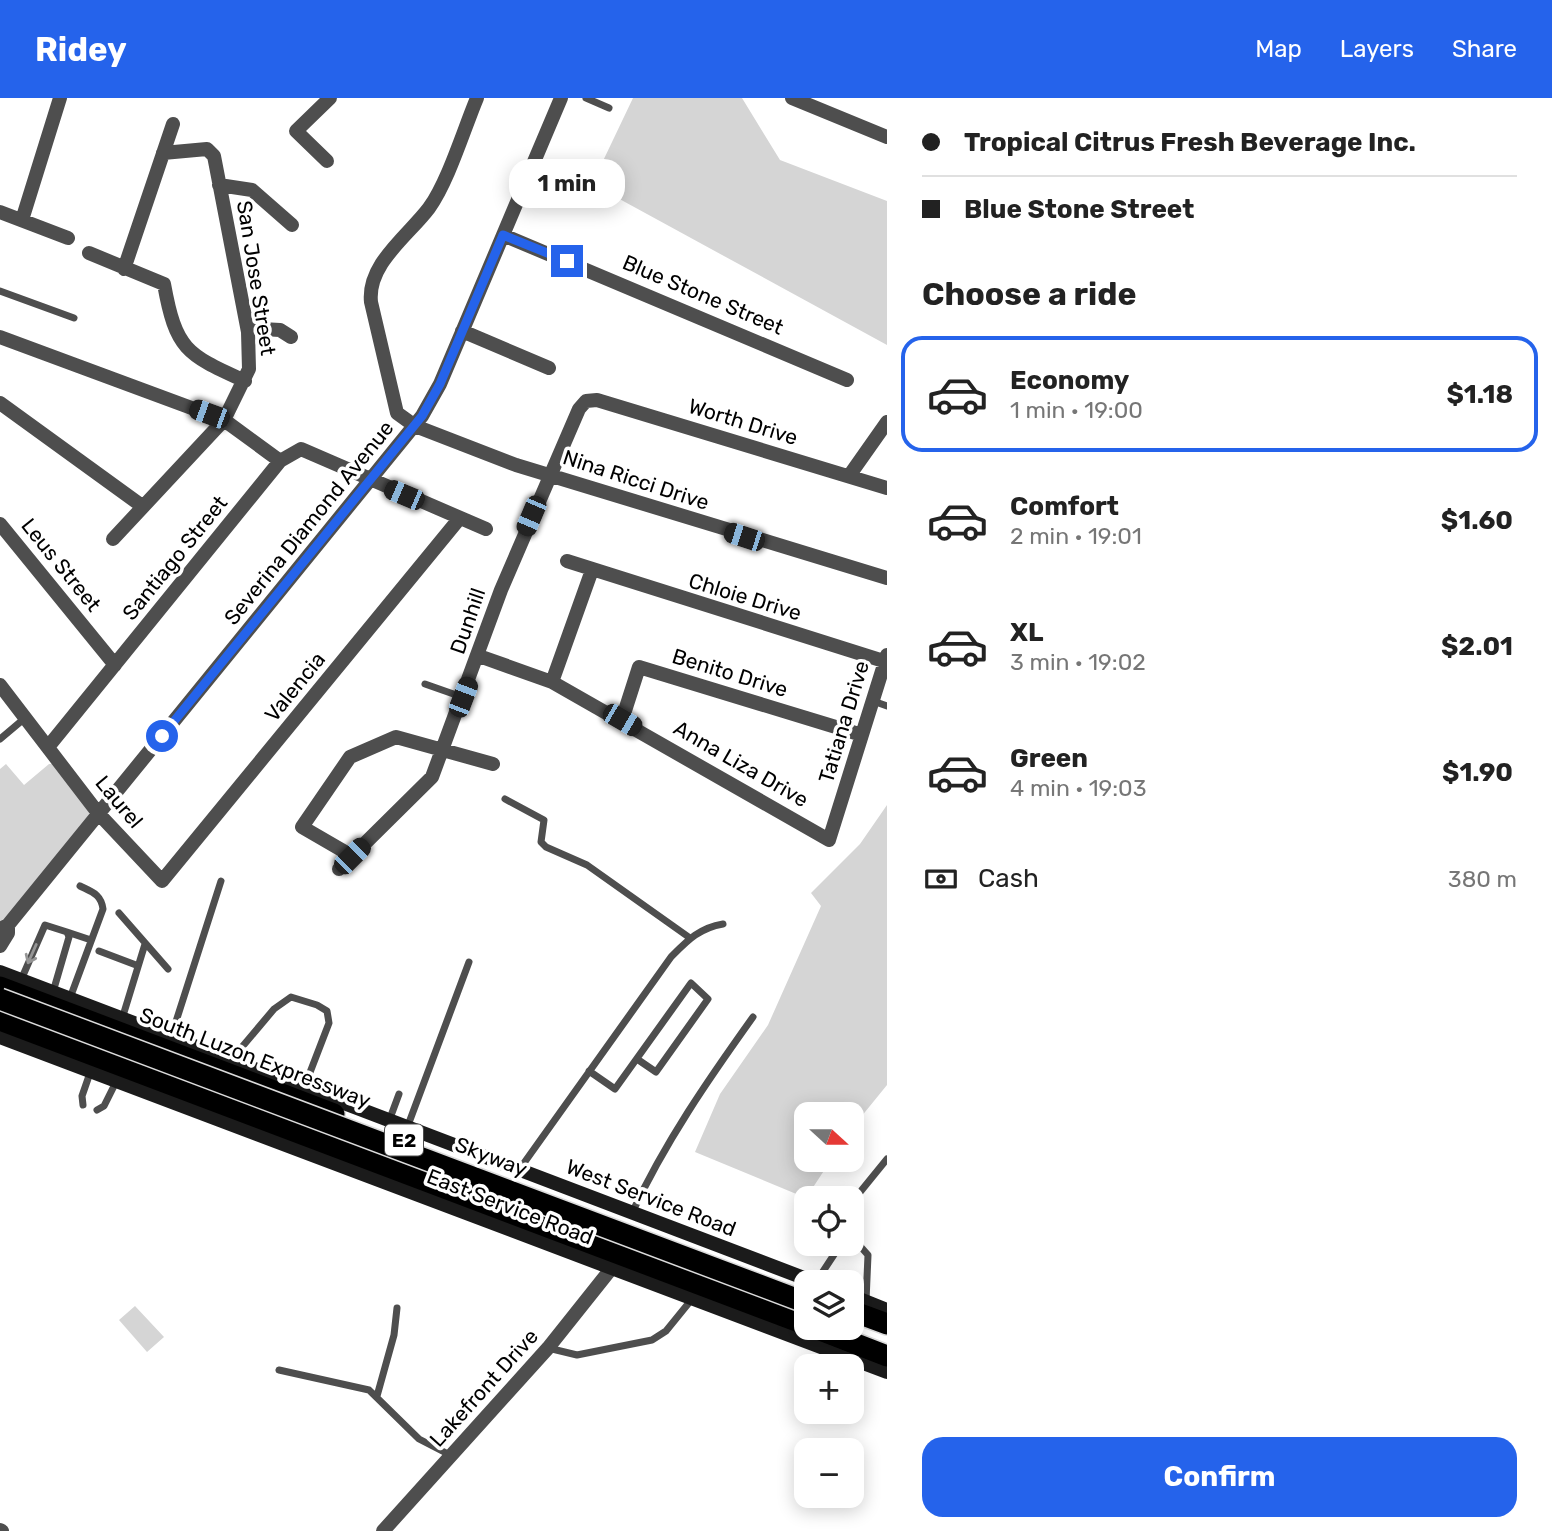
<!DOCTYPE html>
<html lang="en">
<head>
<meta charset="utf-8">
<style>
  :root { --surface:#fff; --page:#f2f2f2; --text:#222; --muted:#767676; --line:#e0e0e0; --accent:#2563eb }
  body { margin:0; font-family:Rubik,sans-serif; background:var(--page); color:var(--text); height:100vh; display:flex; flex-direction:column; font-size:26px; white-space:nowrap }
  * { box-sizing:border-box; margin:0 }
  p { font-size:23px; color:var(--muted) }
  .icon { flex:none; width:38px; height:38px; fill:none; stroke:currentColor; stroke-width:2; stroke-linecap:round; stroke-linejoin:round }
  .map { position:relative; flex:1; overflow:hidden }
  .side { display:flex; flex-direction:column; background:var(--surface); width:665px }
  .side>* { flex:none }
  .top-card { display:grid; align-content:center; height:154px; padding:0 35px; background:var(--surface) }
  .needle { width:46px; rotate:111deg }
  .tools { position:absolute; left:794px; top:1004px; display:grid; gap:14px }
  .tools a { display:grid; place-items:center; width:70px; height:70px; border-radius:14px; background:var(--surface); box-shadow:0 4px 18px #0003; font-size:35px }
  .end { position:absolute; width:32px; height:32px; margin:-16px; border:9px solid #2563eb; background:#fff; box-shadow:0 0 0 4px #fff }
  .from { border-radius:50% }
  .bubble { position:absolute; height:49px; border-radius:21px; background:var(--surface); box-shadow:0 4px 18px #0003; font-size:23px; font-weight:700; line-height:49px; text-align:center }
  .car { position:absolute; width:21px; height:42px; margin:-21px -10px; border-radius:9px; box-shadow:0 0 5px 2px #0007; background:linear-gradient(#222 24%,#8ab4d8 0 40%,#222 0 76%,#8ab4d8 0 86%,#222 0) }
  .top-card b { display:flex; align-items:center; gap:24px; height:66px; font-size:26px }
  .top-card b+b { border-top:2px solid var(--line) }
  .top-card i { width:18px; height:18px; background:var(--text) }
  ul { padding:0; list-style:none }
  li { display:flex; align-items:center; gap:21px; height:116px; margin:0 14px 10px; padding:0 21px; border:4px solid transparent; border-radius:21px }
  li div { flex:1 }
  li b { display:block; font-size:26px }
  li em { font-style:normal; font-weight:700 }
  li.selected { border-color:var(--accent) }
  li>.icon { width:63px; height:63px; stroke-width:1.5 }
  h2 { padding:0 35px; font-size:32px; line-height:84px }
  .pay { display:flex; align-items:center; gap:18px; height:77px; padding:0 35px; font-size:26px }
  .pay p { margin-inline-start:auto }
  .button { display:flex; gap:14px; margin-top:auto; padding:14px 35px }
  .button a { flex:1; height:80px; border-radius:21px; background:var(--accent); color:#fff; font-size:28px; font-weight:700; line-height:80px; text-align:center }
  header { display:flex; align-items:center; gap:42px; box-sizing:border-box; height:98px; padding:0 35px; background:var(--accent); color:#fff }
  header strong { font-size:33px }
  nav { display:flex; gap:38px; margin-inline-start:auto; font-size:24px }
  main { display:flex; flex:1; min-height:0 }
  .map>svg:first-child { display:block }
  .grass { fill:#d5d5d5 }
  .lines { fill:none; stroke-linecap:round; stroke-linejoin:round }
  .motorway-casing { stroke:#dbdbdb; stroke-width:24 }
  .service { stroke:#4e4e4e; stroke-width:7 }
  .minor { stroke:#4e4e4e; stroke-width:14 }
  .tertiary { stroke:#4e4e4e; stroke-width:14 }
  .secondary { stroke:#1b1b1b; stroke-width:14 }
  .motorway { stroke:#000; stroke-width:21 }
  .motorway-bridge-casing { stroke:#dbdbdb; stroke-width:24; stroke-linecap:butt }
  .motorway-bridge { stroke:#000; stroke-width:21 }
  .oneway { stroke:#959595 }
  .route { stroke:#2563eb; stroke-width:9 }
  .labels { text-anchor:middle; stroke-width:7; stroke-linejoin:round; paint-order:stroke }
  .shield { fill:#fff; stroke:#4c4c4c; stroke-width:2 }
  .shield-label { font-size:19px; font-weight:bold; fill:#000 }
  .street-label { font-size:21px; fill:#000; stroke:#fff }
</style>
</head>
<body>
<header>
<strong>Ridey</strong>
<nav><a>Map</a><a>Layers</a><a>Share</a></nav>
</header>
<main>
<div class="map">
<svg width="887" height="1433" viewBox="0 0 887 1433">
  <rect width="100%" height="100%" fill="#fff"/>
  <path class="grass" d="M633 0H742L780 62 887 103V247L592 86Z
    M6 666 24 687 49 666H55L90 716 0 828V671Z
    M887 707V987L852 1030V1017H807V1062H831L806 1100 695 1054 720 996 768 927 821 808 811 795 860 746Z
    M135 1208 164 1239 147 1254 119 1222Z"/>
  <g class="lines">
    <defs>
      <path id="motorway" d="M0 889 334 1016
        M0 922 807 1227
        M852 1213 887 1226
        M815 1230 887 1258"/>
    </defs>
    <use href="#motorway" class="motorway-casing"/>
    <path class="service" d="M586 0 609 10
      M0 193 74 220
      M425 586 462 599
      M873 603 887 608
      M0 641 25 620
      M505 701 544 722 541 744 546 749 587 767 690 840
      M119 815 168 871
      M67 834 91 842
      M99 853 136 867
      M21 882 45 827 67 834 69 839 53 894
      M70 900 103 811C101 796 92 794 80 788
      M122 921 145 846
      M171 939 221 783
      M231 962 274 911 291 899 317 907 327 913 329 925 304 990
      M589 973 615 991 691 885 708 901 656 974 637 961
      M83 1007 82 998 91 972
      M97 1012 104 1008 117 982
      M389 1023 399 996
      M407 1030 469 864
      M519 1072 671 859C687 843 699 830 723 826
      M852 1104 887 1061
      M632 1115C665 1044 708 982 753 919
      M860 1148 868 1157 866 1203
      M816 1184 841 1146
      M548 1250 577 1257 652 1242 666 1233 692 1201
      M279 1272 369 1292 419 1341 450 1357
      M377 1298 394 1237 397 1210"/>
    <path class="minor" d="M477 0C464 31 448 84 429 110 408 138 367 166 371 204L397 315 415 328 516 367 887 480
      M792 0 887 39
      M327 63 296 33 330 0
      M219 87 252 92 292 127
      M0 114 68 140
      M22 122 60 0
      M503 137 847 282
      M89 155 164 186C176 252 186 256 245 283
      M124 171 173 26
      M245 218 262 231 280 232 291 239
      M462 233 549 270
      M0 239 224 322 280 363
      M0 305 142 408
      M849 378 887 324
      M0 426 115 567
      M113 441 224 322 249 271 248 234 214 58 207 51 163 55
      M567 463 887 564
      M479 558 552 584 829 742 887 557
      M552 584 592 472
      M0 587 98 715 162 783 459 421
      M622 622 639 569 862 637
      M48 649 280 363 301 351 486 431
      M352 758 302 729 350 659 396 639 493 666
      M339 771 432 679 501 492 579 311 586 303 597 302 887 390
      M0 831 8 827 422 318 440 286 561 0
      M0 848 8 835V827"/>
    <path class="tertiary" d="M0 1432 2 1433
      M383 1433 548 1250 611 1171"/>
    <path class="secondary" d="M0 874 817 1185
      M0 939 887 1274
      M852 1198 887 1212"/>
    <use href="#motorway" class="motorway"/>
    <defs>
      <path id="motorway-bridge" d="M0 901 807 1205"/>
    </defs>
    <use href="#motorway-bridge" class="motorway-bridge-casing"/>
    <use href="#motorway-bridge" class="motorway-bridge"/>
  </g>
  <defs><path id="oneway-shaft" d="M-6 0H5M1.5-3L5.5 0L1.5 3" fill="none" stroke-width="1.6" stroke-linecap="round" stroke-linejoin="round" transform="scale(1.75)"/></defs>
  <use class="oneway" href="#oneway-shaft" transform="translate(32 856) rotate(114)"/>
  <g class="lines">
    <path class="route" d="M162 638 422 318 440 286 503 137 567 163"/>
  </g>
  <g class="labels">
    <rect class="shield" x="385" y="1026.5" width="38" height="31" rx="5"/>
    <g class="shield-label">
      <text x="404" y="1049">E2</text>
    </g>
    <g class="street-label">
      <text transform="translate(256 180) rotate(81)" y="7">San Jose Street</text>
      <text transform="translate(703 197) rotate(23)" y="7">Blue Stone Street</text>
      <text transform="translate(743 324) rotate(17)" y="7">Worth Drive</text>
      <text transform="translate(636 382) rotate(18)" y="7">Nina Ricci Drive</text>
      <text transform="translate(309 425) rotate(-51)" y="7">Severina Diamond Avenue</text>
      <text transform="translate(175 460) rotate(-51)" y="7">Santiago Street</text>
      <text transform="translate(61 467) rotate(51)" y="7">Leus Street</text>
      <text transform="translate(745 499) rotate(17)" y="7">Chloie Drive</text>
      <text transform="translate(468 523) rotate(-71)" y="7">Dunhill</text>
      <text transform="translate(730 575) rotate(17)" y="7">Benito Drive</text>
      <text transform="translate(295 589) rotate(-51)" y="7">Valencia</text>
      <text transform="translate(844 624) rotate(-73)" y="7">Tatiana Drive</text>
      <text transform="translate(741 666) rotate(30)" y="7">Anna Liza Drive</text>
      <text transform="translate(119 704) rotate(50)" y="7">Laurel</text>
      <text transform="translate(255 960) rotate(21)" y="7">South Luzon Expressway</text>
      <text transform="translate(491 1059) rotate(21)" y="7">Skyway</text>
      <text transform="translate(651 1100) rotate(21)" y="7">West Service Road</text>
      <text transform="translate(510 1109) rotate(21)" y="7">East Service Road</text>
      <text transform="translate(484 1290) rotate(-48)" y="7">Lakefront Drive</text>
    </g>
  </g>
</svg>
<div class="tools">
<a><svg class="needle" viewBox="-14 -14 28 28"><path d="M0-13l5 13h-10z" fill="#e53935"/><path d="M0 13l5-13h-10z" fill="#767676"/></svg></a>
<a><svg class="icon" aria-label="locate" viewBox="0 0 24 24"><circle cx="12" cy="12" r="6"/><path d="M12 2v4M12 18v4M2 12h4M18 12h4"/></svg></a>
<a><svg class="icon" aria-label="layers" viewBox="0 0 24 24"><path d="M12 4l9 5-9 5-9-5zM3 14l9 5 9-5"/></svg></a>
<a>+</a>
<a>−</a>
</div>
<i class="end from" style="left:162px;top:638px"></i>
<i class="end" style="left:567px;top:163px"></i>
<div class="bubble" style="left:509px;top:61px;width:116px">1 min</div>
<i class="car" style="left:209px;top:316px;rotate:290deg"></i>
<i class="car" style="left:404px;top:397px;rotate:293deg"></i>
<i class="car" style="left:531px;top:418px;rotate:203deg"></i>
<i class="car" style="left:744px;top:439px;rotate:288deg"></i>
<i class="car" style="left:463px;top:599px;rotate:21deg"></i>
<i class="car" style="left:622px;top:622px;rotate:120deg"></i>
<i class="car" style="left:352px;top:758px;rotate:45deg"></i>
</div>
<section class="side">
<div class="top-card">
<b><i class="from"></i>Tropical Citrus Fresh Beverage Inc.</b>
<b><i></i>Blue Stone Street</b>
</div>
<h2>Choose a ride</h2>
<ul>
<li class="selected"><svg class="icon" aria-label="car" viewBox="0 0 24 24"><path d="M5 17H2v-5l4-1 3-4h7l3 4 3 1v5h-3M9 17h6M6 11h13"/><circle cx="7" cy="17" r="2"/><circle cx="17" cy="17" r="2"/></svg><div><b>Economy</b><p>1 min · 19:00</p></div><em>$1.18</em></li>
<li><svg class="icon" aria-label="car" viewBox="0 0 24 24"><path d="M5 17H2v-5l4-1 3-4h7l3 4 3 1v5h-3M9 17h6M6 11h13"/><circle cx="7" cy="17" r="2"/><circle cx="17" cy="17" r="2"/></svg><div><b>Comfort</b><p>2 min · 19:01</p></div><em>$1.60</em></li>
<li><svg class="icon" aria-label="car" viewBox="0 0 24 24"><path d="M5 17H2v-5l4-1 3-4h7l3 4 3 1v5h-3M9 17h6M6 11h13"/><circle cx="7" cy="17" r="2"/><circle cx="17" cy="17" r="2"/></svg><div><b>XL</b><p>3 min · 19:02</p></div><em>$2.01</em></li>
<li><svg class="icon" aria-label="car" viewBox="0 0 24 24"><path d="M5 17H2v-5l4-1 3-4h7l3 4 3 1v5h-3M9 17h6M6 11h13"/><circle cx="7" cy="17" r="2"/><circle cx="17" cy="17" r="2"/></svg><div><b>Green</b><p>4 min · 19:03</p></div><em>$1.90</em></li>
</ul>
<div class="pay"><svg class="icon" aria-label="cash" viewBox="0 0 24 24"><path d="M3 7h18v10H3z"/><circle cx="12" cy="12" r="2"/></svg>Cash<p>380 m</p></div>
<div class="button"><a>Confirm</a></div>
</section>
</main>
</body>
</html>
